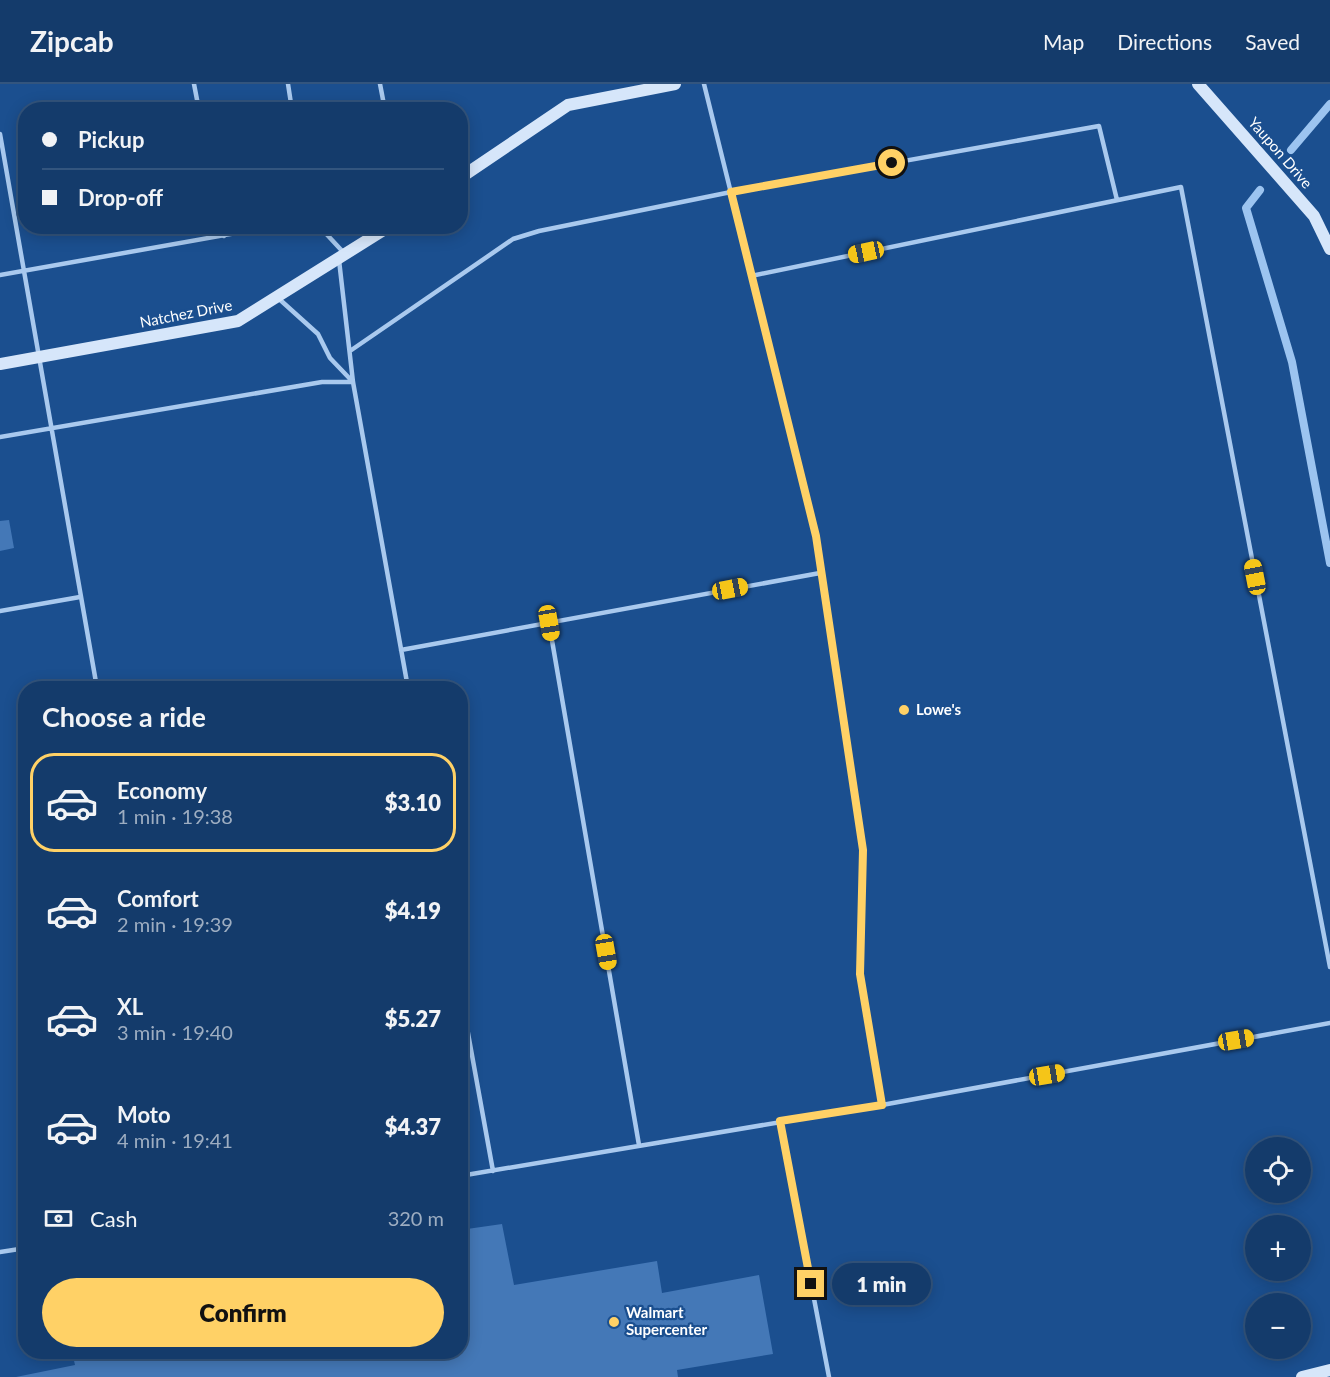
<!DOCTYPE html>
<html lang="en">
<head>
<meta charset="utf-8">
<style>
  :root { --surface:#143b6b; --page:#1d4271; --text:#f1f3f6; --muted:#9dadc1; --line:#33557e; --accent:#ffd166 }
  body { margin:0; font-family:Lato,sans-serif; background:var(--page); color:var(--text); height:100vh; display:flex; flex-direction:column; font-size:22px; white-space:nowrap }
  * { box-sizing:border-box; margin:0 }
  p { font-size:20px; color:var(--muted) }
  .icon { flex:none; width:33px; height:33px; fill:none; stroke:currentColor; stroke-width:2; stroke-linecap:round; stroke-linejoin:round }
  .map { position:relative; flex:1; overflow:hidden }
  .side { position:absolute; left:18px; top:597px; width:450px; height:678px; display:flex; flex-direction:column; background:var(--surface); border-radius:24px; box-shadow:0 3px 15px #0003,0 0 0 2px var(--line) }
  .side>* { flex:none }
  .top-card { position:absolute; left:18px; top:18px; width:450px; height:132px; border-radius:24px; box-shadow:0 3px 15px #0003,0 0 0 2px var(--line); display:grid; align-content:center; height:132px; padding:0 24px; background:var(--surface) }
  .controls { position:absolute; left:1245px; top:1053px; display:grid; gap:12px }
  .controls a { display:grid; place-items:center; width:66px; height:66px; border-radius:50%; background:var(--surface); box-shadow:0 3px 15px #0003,0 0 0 2px var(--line); font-size:30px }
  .end { position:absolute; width:27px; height:27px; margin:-14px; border:8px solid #ffd166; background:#111; box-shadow:0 0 0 3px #111 }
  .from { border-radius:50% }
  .bubble { position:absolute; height:42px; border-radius:21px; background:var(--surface); box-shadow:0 3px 15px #0003,0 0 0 2px var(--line); font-size:20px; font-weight:800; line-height:42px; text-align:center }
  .car { position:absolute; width:18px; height:36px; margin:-18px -9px; border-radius:8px; box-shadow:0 0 4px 2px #0007; background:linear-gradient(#f5c518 24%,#345 0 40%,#f5c518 0 76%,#345 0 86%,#f5c518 0) }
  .top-card b { display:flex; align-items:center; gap:21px; height:57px; font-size:22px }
  .top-card b+b { border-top:2px solid var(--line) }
  .top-card i { width:15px; height:15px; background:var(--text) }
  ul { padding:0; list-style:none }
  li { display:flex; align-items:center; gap:18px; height:99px; margin:0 12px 9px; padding:0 12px; border:3px solid transparent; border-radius:24px }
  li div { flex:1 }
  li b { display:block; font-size:22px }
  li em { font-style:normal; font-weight:800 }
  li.selected { border-color:var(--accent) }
  li>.icon { width:54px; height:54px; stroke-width:1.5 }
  h2 { padding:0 24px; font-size:27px; line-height:72px }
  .pay { display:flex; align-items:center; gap:15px; height:66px; padding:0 24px; font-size:22px }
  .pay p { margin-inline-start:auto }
  .action { display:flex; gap:12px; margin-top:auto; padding:12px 24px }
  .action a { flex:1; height:69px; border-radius:36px; background:var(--accent); color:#111; font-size:24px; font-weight:800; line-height:69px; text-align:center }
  header { display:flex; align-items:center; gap:36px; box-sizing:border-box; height:84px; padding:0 30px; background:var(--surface); border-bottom:2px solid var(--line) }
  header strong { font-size:28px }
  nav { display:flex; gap:33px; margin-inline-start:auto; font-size:21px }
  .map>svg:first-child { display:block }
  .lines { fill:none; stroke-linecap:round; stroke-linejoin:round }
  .stream { stroke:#9cc4f0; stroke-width:8 }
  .building { fill:#4478b7 }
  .lane { stroke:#a9c9ee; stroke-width:4.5 }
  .secondary { stroke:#d6e6fa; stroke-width:12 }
  .route { stroke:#ffd166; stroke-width:8 }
  .poi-dot { fill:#ffd166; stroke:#1b4f8f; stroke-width:2 }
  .labels { text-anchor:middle; stroke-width:4.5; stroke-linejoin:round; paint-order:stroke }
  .street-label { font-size:15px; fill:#fff; stroke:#1b4f8f }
  .poi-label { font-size:15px; font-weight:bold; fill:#fff; stroke:#1b4f8f; text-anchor:start }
</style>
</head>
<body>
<header>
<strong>Zipcab</strong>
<nav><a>Map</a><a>Directions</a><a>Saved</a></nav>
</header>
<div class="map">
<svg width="1330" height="1293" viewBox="0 0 1330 1293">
  <rect width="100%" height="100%" fill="#1b4f8f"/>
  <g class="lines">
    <path class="stream" d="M1291 66 1330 20
      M1260 106 1246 124 1292 278 1330 479"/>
  </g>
  <path class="building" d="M9 436 14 464 0 467V437Z
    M502 1140 514 1201 657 1177 662 1209 759 1191 773 1270 677 1286 678 1293H16L75 1281 72 1268H460V1146Z"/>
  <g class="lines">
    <path class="lane" d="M194 0 199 26
      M288 0 292 26
      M380 0 385 26
      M0 50 97 604
      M222 142 224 152
      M319 142 344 169
      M339 176 353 298 408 604
      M0 191 276 142
      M751 192 1181 103 1330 883
      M278 214 318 250 330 274 353 298
      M350 267 513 155 539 147 731 108 1099 42 1117 116
      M0 353 322 298H353
      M0 527 80 513
      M549 539 639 1061
      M401 566 820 489
      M460 905 493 1087
      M882 1021 1330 939
      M780 1037 829 1293
      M460 1092 882 1021 860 890 863 766 816 452 704 0
      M0 1168 26 1164"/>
    <path class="secondary" d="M1198 0 1314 132 1330 165
      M460 94 568 21 675 0
      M0 280 238 237 390 142
      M1302 1293 1330 1286"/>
  </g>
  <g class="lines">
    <path class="route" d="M811 1200 780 1037 882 1021 860 890 863 766 816 452 731 108 892 79"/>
  </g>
  <g class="poi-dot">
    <circle cx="904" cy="626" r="6"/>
    <circle cx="614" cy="1238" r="6"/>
  </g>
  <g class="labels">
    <g class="street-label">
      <text transform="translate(1280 69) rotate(49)" y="5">Yaupon Drive</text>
      <text transform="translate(186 230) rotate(-11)" y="5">Natchez Drive</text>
    </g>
    <g class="poi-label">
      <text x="916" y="631">Lowe's</text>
      <text x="626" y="1234">Walmart<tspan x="626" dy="17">Supercenter</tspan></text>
    </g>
  </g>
</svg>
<div class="controls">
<a><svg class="icon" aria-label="locate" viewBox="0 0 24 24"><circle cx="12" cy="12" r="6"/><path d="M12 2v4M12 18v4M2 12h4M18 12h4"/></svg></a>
<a>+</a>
<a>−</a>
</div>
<i class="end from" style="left:892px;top:79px"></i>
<i class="end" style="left:811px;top:1200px"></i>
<div class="bubble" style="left:832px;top:1179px;width:99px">1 min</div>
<i class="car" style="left:866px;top:168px;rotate:258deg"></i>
<i class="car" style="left:1255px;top:493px;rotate:349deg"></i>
<i class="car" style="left:730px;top:505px;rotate:79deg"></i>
<i class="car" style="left:549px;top:539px;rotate:170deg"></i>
<i class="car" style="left:606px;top:868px;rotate:170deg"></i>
<i class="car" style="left:1236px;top:956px;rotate:80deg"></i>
<i class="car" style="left:1047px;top:991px;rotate:80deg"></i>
<div class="top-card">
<b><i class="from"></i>Pickup</b>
<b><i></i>Drop-off</b>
</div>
<section class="side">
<h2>Choose a ride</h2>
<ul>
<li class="selected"><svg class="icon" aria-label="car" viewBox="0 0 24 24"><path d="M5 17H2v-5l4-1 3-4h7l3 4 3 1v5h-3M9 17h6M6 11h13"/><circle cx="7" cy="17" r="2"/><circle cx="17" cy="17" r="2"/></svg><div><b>Economy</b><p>1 min · 19:38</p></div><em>$3.10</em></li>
<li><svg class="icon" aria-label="car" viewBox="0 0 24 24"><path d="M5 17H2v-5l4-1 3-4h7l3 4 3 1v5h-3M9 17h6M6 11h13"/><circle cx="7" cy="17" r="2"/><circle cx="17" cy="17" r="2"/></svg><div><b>Comfort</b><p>2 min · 19:39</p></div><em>$4.19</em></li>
<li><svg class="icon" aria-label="car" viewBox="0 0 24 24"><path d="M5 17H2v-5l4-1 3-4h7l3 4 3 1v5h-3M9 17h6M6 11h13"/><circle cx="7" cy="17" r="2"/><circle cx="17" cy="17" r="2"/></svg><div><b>XL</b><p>3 min · 19:40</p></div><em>$5.27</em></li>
<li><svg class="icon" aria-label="car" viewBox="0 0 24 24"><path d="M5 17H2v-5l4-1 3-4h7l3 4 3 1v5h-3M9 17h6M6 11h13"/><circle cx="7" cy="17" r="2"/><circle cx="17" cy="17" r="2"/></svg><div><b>Moto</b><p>4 min · 19:41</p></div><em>$4.37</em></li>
</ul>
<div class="pay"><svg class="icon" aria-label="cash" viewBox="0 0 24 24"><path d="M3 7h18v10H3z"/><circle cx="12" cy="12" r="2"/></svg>Cash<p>320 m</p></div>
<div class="action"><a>Confirm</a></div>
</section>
</div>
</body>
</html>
